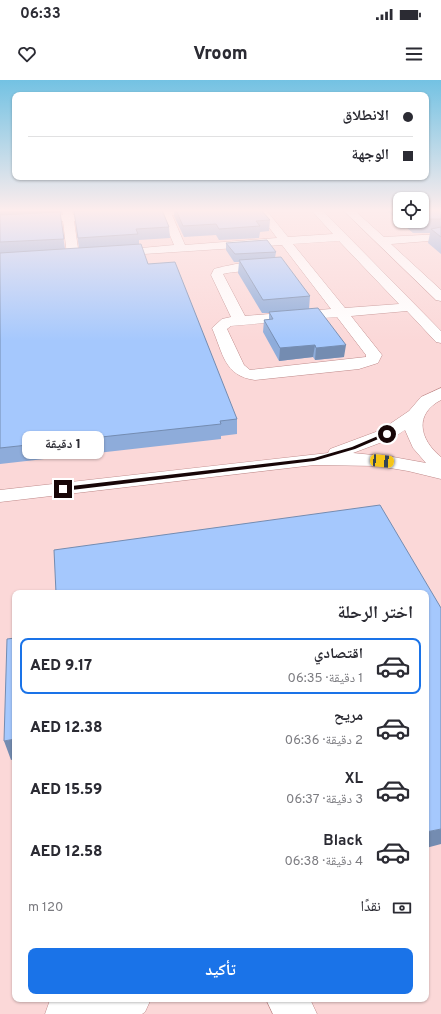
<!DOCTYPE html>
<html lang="ar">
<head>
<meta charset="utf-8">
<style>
  :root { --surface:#fff; --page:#f2f2f3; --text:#2b2b33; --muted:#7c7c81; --line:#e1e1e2; --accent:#1a73e8 }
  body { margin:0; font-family:Overpass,"Noto Naskh Arabic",sans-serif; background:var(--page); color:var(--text); direction:rtl; height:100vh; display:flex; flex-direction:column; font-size:15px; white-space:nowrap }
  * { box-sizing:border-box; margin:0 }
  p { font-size:13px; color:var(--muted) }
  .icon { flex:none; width:22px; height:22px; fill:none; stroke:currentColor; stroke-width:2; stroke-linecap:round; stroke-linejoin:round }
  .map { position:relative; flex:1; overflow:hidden; direction:ltr }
  .sheet { position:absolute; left:12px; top:510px; width:417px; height:412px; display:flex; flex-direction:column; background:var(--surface); border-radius:8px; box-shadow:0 1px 3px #0004; direction:rtl }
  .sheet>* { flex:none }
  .guide { position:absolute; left:12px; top:12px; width:417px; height:88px; border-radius:8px; box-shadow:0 1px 3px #0004; direction:rtl; display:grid; align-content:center; height:88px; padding:0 16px; background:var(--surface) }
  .controls { position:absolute; left:393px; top:112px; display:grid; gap:8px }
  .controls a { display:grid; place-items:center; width:36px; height:36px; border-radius:8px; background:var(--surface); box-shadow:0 1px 3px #0004; font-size:20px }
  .end { position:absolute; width:18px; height:18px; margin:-9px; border:5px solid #170607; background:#fff; box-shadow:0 0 0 2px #fff }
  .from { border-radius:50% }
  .bubble { position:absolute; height:28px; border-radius:8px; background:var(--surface); box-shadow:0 1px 3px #0004; font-size:13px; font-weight:800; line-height:28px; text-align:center; direction:rtl }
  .car { position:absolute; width:12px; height:24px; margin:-12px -6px; border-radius:5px; box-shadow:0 0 3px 1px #0007; background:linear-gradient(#f5c518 24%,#345 0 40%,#f5c518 0 76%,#345 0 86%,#f5c518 0) }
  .guide b { display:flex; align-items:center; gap:14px; height:38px; font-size:15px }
  .guide b+b { border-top:1px solid var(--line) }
  .guide i { width:10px; height:10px; background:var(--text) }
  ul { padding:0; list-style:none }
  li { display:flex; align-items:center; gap:12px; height:56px; margin:0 8px 6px; padding:0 8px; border:2px solid transparent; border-radius:8px }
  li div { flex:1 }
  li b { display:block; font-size:15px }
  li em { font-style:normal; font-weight:800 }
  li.selected { border-color:var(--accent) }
  li>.icon { width:36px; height:36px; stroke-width:1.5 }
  h2 { padding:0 16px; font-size:18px; line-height:48px }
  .pay { display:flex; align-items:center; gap:10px; height:44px; padding:0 16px; font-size:15px }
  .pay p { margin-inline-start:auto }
  .primary-button { display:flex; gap:8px; margin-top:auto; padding:8px 16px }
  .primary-button a { flex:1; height:46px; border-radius:8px; background:var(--accent); color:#fff; font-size:16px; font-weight:800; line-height:46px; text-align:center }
  .status { display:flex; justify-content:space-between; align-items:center; height:28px; padding:0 20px; background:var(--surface); direction:ltr }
  .status svg { height:11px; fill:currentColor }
  header { display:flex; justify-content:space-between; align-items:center; height:52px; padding:0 16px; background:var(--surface); font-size:18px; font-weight:800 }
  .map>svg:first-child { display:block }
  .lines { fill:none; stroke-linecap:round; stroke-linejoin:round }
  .minor-casing { stroke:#bf8a8a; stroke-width:1 }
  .minor { fill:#fff; fill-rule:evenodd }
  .wall { fill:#8eacda }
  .shaded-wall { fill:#748cb1 }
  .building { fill:#a5c8fd; stroke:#748cb1 }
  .route { fill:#170607 }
</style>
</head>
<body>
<div class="status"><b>06:33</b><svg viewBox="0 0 49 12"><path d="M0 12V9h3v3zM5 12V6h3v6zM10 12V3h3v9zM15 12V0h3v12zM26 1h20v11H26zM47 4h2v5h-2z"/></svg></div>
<header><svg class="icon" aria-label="menu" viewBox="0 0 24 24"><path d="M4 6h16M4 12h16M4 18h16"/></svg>Vroom<svg class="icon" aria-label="heart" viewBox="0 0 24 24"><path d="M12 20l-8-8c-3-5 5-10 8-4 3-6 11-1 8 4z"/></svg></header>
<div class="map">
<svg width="441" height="934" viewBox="0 0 441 934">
  <rect width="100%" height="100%" fill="#fbd8d8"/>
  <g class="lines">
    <defs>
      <path id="minor" d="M62 130H72L73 135 158 130H213L208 133 172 135 185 165 277 158 256 130H266L288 157 333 154 311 130H322L441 251V263L436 262 407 231 351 236 382 275 378 283 359 289 255 300C224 296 223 273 212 248L222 239 231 237 211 195 214 189C224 186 269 176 275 185 270 192 235 190 223 194L245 236 331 229 282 165 113 176 107 173 109 171 174 165 162 136 74 141 79 175 73 179 67 175 63 141 0 145V139L63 135ZM339 161 399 224 345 228 293 164ZM337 237 366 275V277L250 290 244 285 227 249 231 246Z
        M343 130H354L384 157 441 154V160L391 164 441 210V221L436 220Z
        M441 308V320C414 334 419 359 441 377V399L408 391 378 386 314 385 0 422V410L328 373 330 369 381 350 409 331 421 317ZM405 350 413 368 426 383 393 377 353 373 393 358Z
        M54 919H151L145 932 142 934H45L50 920Z
        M266 919H310L317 934H273Z"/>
    </defs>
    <use href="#minor" class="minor-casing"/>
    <use href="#minor" class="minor"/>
  </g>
  <path class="wall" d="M0 130H62L61 134H60L65 169 79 168 74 133 73 130H162L169 147 170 158 139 160V164L148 184 237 339V354L221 356V359L0 384Z
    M174 130H261L270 140 269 151 260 152 259 158 219 160 216 155 184 157 174 136Z
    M386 130H400V141H422V130H441V174L428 163 430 153H413Z
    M226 163 276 172 275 178 310 216 309 229 344 277 315 280 313 277 279 281 263 252 264 240 269 239V233H262L238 193 239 182H234L226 170Z"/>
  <path class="shaded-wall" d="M0 130H62L61 134H60L65 171 60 134 0 138Z
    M315 265 313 277 279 281 280 268Z
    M346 265 344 277 315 280 316 268Z
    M15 659V679L11 680 4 661Z
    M441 749V764L426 768V752Z"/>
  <path class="building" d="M103 130H162L169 147 136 149 138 154 78 158 74 131Z
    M176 130H261L270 140 256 141 260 146 219 149 216 144 183 146Z
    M422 130H441V139H422Z
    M60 132 64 159 0 162V135Z
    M441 147V157L431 149Z
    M267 160 276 172 235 174 226 163Z
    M141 164 148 184 175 182 237 339 220 341 221 344 0 368V173Z
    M281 177 310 216 263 220 239 180Z
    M318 228 346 265 316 268 315 265 280 268 264 240 273 239 269 232Z
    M380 425 441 528V749L426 752V513H56L54 470Z
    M15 558V659L4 661 7 559Z"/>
  <linearGradient id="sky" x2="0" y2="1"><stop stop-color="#73c2e3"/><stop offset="0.5" stop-color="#fdeded"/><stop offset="1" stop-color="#fdeded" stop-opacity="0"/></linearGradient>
  <rect width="441" height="261" fill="url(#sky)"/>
  <path class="route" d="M385 353 390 354 355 369 314 381 63 411 60 409 63 407 314 378 352 367Z"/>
</svg>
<div class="controls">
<a><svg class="icon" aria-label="locate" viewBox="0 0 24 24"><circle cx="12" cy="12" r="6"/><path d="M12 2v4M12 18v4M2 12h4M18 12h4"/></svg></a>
</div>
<i class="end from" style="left:387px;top:354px"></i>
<i class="end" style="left:63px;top:409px"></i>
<div class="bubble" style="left:22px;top:351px;width:82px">1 دقيقة</div>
<i class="car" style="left:382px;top:381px;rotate:96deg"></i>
<div class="guide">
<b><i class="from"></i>الانطلاق</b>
<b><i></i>الوجهة</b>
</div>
<section class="sheet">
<h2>اختر الرحلة</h2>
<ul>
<li class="selected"><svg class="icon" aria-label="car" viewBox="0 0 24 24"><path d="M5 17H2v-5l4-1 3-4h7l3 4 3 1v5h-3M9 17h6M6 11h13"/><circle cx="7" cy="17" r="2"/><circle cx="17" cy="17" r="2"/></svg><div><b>اقتصادي</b><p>1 دقيقة · 06:35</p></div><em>AED 9.17</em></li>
<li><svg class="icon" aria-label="car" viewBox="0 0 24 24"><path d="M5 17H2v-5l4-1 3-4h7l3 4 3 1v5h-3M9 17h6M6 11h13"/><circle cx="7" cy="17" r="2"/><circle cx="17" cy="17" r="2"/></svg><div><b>مريح</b><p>2 دقيقة · 06:36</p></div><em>AED 12.38</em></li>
<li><svg class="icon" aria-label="car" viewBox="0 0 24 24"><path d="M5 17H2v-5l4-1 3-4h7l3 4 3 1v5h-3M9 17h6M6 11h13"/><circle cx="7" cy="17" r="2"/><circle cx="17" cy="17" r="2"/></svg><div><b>XL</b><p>3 دقيقة · 06:37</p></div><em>AED 15.59</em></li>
<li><svg class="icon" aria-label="car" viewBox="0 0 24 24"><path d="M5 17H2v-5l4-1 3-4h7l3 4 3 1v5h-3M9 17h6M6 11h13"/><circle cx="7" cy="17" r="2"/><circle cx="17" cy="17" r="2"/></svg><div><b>Black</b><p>4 دقيقة · 06:38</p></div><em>AED 12.58</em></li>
</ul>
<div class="pay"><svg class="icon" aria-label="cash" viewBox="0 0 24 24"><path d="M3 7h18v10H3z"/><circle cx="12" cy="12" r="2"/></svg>نقدًا<p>120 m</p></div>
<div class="primary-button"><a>تأكيد</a></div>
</section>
</div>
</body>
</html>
